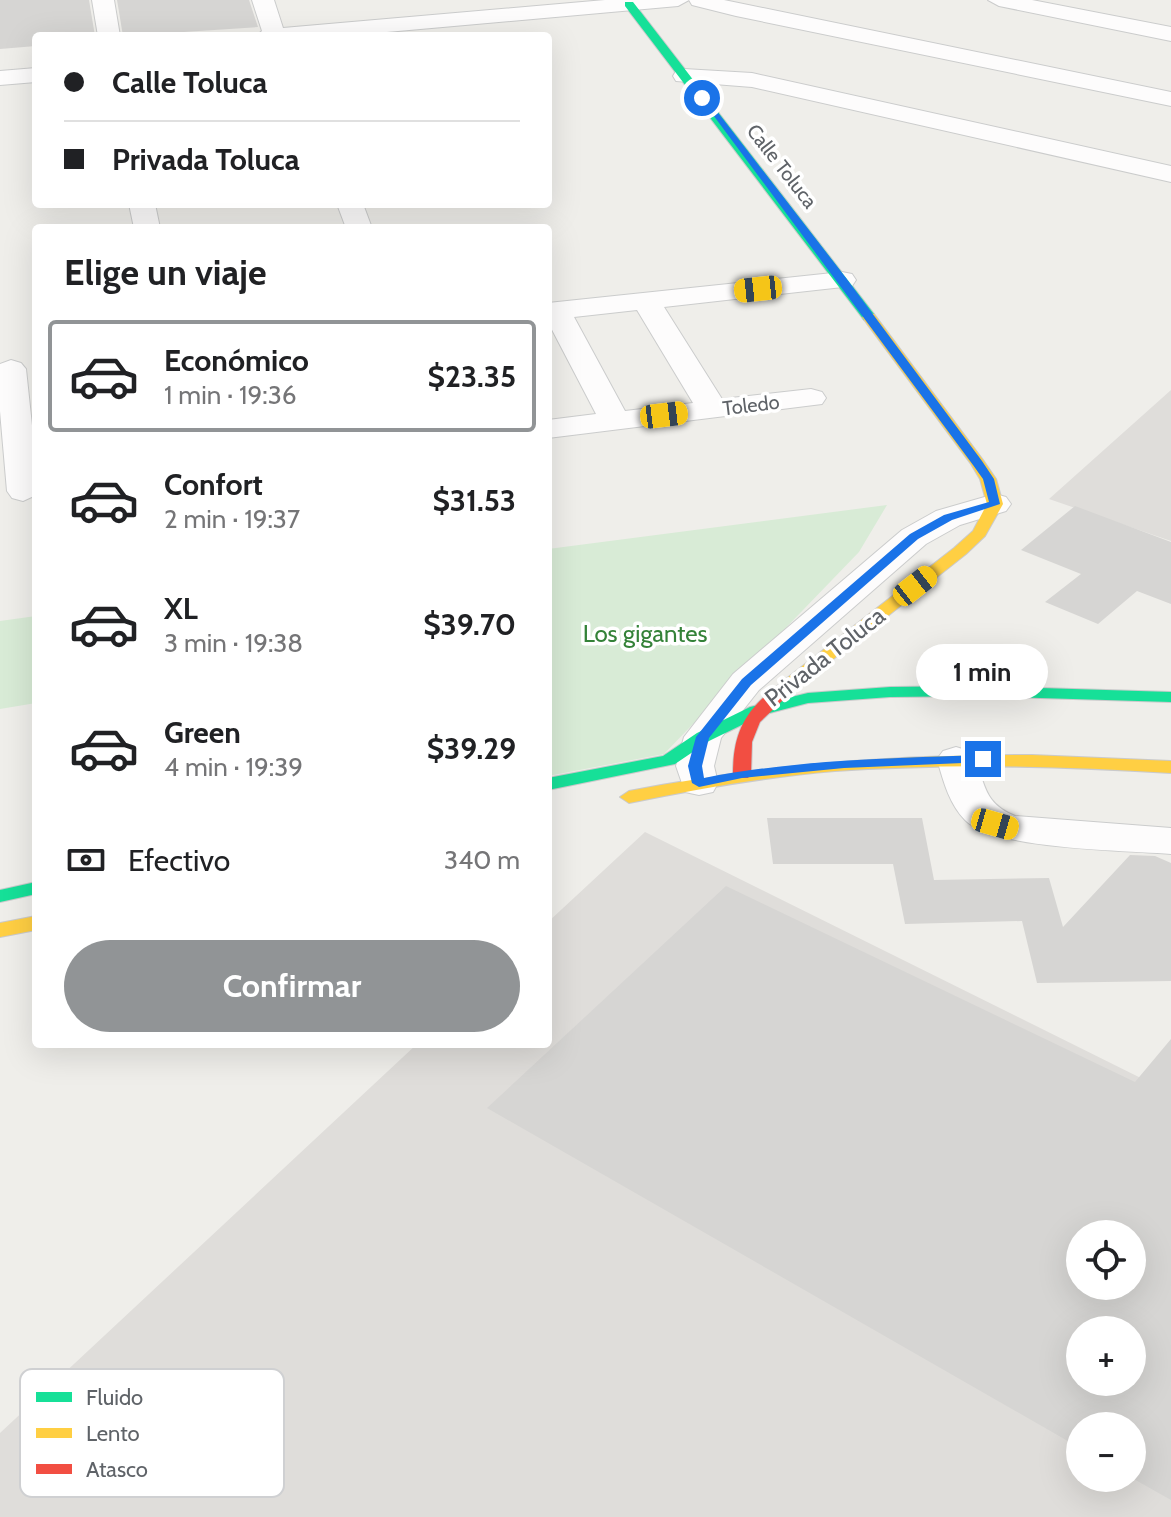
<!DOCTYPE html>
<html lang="es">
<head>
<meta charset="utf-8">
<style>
  :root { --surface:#fff; --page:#f2f2f2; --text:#202124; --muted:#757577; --line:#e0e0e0; --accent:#919496 }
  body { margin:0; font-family:Cabin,sans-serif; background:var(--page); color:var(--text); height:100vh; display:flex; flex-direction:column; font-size:30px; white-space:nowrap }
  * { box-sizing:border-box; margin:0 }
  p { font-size:26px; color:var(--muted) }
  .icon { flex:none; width:44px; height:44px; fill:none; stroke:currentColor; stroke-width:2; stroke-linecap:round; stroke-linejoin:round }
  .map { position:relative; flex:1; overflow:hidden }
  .side { position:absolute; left:32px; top:224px; width:520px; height:824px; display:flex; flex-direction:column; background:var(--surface); border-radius:8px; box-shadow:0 8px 32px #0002 }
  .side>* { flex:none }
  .guide { position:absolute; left:32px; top:32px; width:520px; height:176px; border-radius:8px; box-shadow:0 8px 32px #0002; display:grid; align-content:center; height:176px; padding:0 32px; background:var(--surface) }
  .buttons { position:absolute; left:1066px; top:1220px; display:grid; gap:16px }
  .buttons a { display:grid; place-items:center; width:80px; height:80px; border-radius:50%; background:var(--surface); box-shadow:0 8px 32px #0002; font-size:40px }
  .end { position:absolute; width:36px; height:36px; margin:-18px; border:10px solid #1a73e8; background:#fff; box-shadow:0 0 0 4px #fff }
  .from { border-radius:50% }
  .bubble { position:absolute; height:56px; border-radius:28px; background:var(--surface); box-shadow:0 8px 32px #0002; font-size:26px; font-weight:700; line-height:56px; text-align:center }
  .car { position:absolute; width:24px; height:48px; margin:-24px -12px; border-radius:10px; box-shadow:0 0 6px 2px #0007; background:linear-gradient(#f5c518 24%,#345 0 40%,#f5c518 0 76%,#345 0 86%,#f5c518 0) }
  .guide b { display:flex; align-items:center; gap:28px; height:76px; font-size:30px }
  .guide b+b { border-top:2px solid var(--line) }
  .guide i { width:20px; height:20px; background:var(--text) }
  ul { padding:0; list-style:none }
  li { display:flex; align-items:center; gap:24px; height:112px; margin:0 16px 12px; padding:0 16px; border:4px solid transparent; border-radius:8px }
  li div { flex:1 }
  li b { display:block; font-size:30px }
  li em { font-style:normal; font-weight:700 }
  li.on { border-color:var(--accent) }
  li>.icon { width:72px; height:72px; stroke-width:1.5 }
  h2 { padding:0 32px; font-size:36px; line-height:96px }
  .pay { display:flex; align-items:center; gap:20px; height:88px; padding:0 32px; font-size:30px }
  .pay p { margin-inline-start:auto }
  .button { display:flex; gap:16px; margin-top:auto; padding:16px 32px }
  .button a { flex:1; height:92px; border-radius:48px; background:var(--accent); color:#fff; font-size:32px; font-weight:700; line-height:92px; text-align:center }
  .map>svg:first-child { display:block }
  .industrial { fill:#dfddda; fill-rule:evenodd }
  .green { fill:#d8ebd6 }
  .building { fill:#d6d5d3; fill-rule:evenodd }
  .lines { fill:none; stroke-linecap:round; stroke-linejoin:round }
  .street-casing { stroke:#cbcccc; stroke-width:2 }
  .fast-casing { stroke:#cacacb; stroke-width:2 }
  .slow-casing { stroke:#cacacb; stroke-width:2 }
  .jam-casing { stroke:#cacacb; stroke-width:2 }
  .street { fill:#fdfcfc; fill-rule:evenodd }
  .fast { fill:#16e098; fill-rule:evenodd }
  .slow { fill:#ffcf43; fill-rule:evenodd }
  .jam { fill:#f24e42; fill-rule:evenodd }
  .route { fill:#1a73e8 }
  .labels { text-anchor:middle; stroke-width:7; stroke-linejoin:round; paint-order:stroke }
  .far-street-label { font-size:20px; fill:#5f6368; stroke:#fff }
  .park-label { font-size:24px; fill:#348238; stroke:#fff }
  .street-label { font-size:24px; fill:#5f6368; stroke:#fff }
  .key { fill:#fff; stroke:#cfd0d2; stroke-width:2 }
  .key-label { font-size:22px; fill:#5f6368 }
</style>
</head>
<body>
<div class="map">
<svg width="1171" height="1517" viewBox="0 0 1171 1517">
  <rect width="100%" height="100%" fill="#efeeea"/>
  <path class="industrial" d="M1171 390V541L1049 499Z
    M645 832 1171 1093V1517H0V1433L417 1044H548V922ZM1080 1234H1132V1286H1080ZM1080 1330H1132V1382H1080ZM1080 1426H1132V1478H1080Z"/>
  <path class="green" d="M887 505 859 552 664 754 548 776V549Z
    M36 616V703L0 709V621Z"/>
  <path class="building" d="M0 0H89L95 36H36V46L0 49Z
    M117 0H249L258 27 123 36Z
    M1075 506 1171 542V604L1137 591 1098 624 1045 602 1081 574 1021 550Z
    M767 818H922L934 880 1049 878 1063 927 1130 855 1155 856 1171 863V981L1037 983 1022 921 905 924 893 864H773Z
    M726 886 1135 1082 1171 1039V1500L1132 1478V1426H1080V1448L487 1108ZM1080 1234H1132V1286H1080ZM1080 1330H1132V1382H1080Z"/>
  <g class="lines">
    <defs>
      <path id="street" d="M92 0H114L120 36H98Z
        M252 0H274L283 28 605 0H689L678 6 342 36H256L262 31Z
        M689 0H724L1171 92V106L736 16 692 5Z
        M988 0H1032L1171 27V41L999 6Z
        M36 68V82L0 85V71Z
        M684 69 752 73 1171 166V182L752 87 676 81 673 76 676 71Z
        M129 204H155L160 228H134Z
        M337 204H363L372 228H346Z
        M842 272 852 274 856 280 852 286 664 307 722 399 811 389 822 392 826 398 822 404 548 438V420L596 414 548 322V303ZM637 310 693 403 625 411 574 317Z
        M11 360 21 363 26 369 36 463V495L23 501 12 498 7 491 0 411V364Z
        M995 494 1006 497 1011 504 1006 511 960 525 926 544 759 690 721 738 714 766 718 783 713 792 699 795 685 792 676 766 684 737 733 674 902 530 936 511Z
        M956 747 969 751C988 778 978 801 1015 816L1171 828V854C1126 850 995 850 965 820 949 804 943 780 937 759L943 751Z"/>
      <path id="fast" d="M625 2H633L874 314V320H864L625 6Z
        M979 686 1171 692V702L979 696 890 697 808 703 762 715 709 741 675 764 548 790V778L663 756 697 733 750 707 808 693 890 687Z
        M36 882V894L0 902V890Z"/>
      <path id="slow" d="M869 313 874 314 983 460 996 479 1003 504 985 536 966 554 798 687H786L783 683 786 679 954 548 973 531 987 504 980 479 971 464 862 317Z
        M1032 755 1171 761V773C1059 766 947 763 835 771 765 777 697 789 629 803L620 797 629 791C763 765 895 754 1032 755Z
        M36 916V930L0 937V923Z"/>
      <path id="jam" d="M792 678 801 683 760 722 752 742 751 774 748 778H736L733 774C733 738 742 714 771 691 778 686 783 680 792 678Z"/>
    </defs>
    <use href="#street" class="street-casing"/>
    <use href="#fast" class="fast-casing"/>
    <use href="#slow" class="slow-casing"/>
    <use href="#jam" class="jam-casing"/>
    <use href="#street" class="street"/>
    <use href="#fast" class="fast"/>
    <use href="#slow" class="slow"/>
    <use href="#jam" class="jam"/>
  </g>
  <path class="route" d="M699 96H705L846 278 982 461 994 479 1000 504 952 520 918 539 751 685 709 738 702 766 704 778C796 760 889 758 983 755L989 759 987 762 844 768 742 778 699 787 692 783 688 766 696 737 742 679 910 534 944 515 989 502 983 479 973 465Z"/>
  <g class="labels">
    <g class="far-street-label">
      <text transform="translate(782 166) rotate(52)" y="7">Calle Toluca</text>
      <text transform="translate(751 405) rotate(-7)" y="7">Toledo</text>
    </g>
    <g class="park-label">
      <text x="645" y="642">Los gigantes</text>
    </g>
    <g class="street-label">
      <text transform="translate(825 657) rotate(-38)" y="8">Privada Toluca</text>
    </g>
  </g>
  <rect x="20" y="1369" width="264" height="128" rx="12" class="key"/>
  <rect x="36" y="1392" width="36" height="10" fill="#16e098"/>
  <rect x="36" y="1428" width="36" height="10" fill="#ffcf43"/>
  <rect x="36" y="1464" width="36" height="10" fill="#f24e42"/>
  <g class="key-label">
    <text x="86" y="1405">Fluido</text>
    <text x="86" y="1441">Lento</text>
    <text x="86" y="1477">Atasco</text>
  </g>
</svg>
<div class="buttons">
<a><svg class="icon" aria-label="locate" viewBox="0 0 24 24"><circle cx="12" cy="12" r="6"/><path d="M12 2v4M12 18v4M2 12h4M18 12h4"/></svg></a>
<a>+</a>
<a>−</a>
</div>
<i class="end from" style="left:702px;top:98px"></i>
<i class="end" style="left:983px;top:759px"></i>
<div class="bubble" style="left:916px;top:644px;width:132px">1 min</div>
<i class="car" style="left:758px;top:289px;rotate:264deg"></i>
<i class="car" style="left:664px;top:415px;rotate:83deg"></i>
<i class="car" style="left:915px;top:586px;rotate:52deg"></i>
<i class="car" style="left:995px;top:824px;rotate:106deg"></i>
<div class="guide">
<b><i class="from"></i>Calle Toluca</b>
<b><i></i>Privada Toluca</b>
</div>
<section class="side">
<h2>Elige un viaje</h2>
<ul>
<li class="on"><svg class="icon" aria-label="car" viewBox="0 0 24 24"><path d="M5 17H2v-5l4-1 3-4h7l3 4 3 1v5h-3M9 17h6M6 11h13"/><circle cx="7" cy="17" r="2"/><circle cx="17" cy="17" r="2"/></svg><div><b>Económico</b><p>1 min · 19:36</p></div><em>$23.35</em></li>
<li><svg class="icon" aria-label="car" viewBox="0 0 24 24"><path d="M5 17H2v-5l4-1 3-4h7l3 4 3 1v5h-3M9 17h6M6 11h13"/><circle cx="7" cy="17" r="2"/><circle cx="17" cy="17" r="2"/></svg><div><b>Confort</b><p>2 min · 19:37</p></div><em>$31.53</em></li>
<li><svg class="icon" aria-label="car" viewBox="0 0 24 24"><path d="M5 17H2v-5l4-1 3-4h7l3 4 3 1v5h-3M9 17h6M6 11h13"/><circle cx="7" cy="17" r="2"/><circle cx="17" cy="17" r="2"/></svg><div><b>XL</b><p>3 min · 19:38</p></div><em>$39.70</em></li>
<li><svg class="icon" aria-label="car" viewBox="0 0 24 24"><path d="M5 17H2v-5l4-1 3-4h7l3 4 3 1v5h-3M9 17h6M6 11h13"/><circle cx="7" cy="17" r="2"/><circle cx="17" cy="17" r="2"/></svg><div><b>Green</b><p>4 min · 19:39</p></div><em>$39.29</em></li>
</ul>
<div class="pay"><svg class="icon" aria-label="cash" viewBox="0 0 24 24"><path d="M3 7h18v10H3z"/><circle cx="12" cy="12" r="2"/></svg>Efectivo<p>340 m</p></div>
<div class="button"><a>Confirmar</a></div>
</section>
</div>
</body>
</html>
